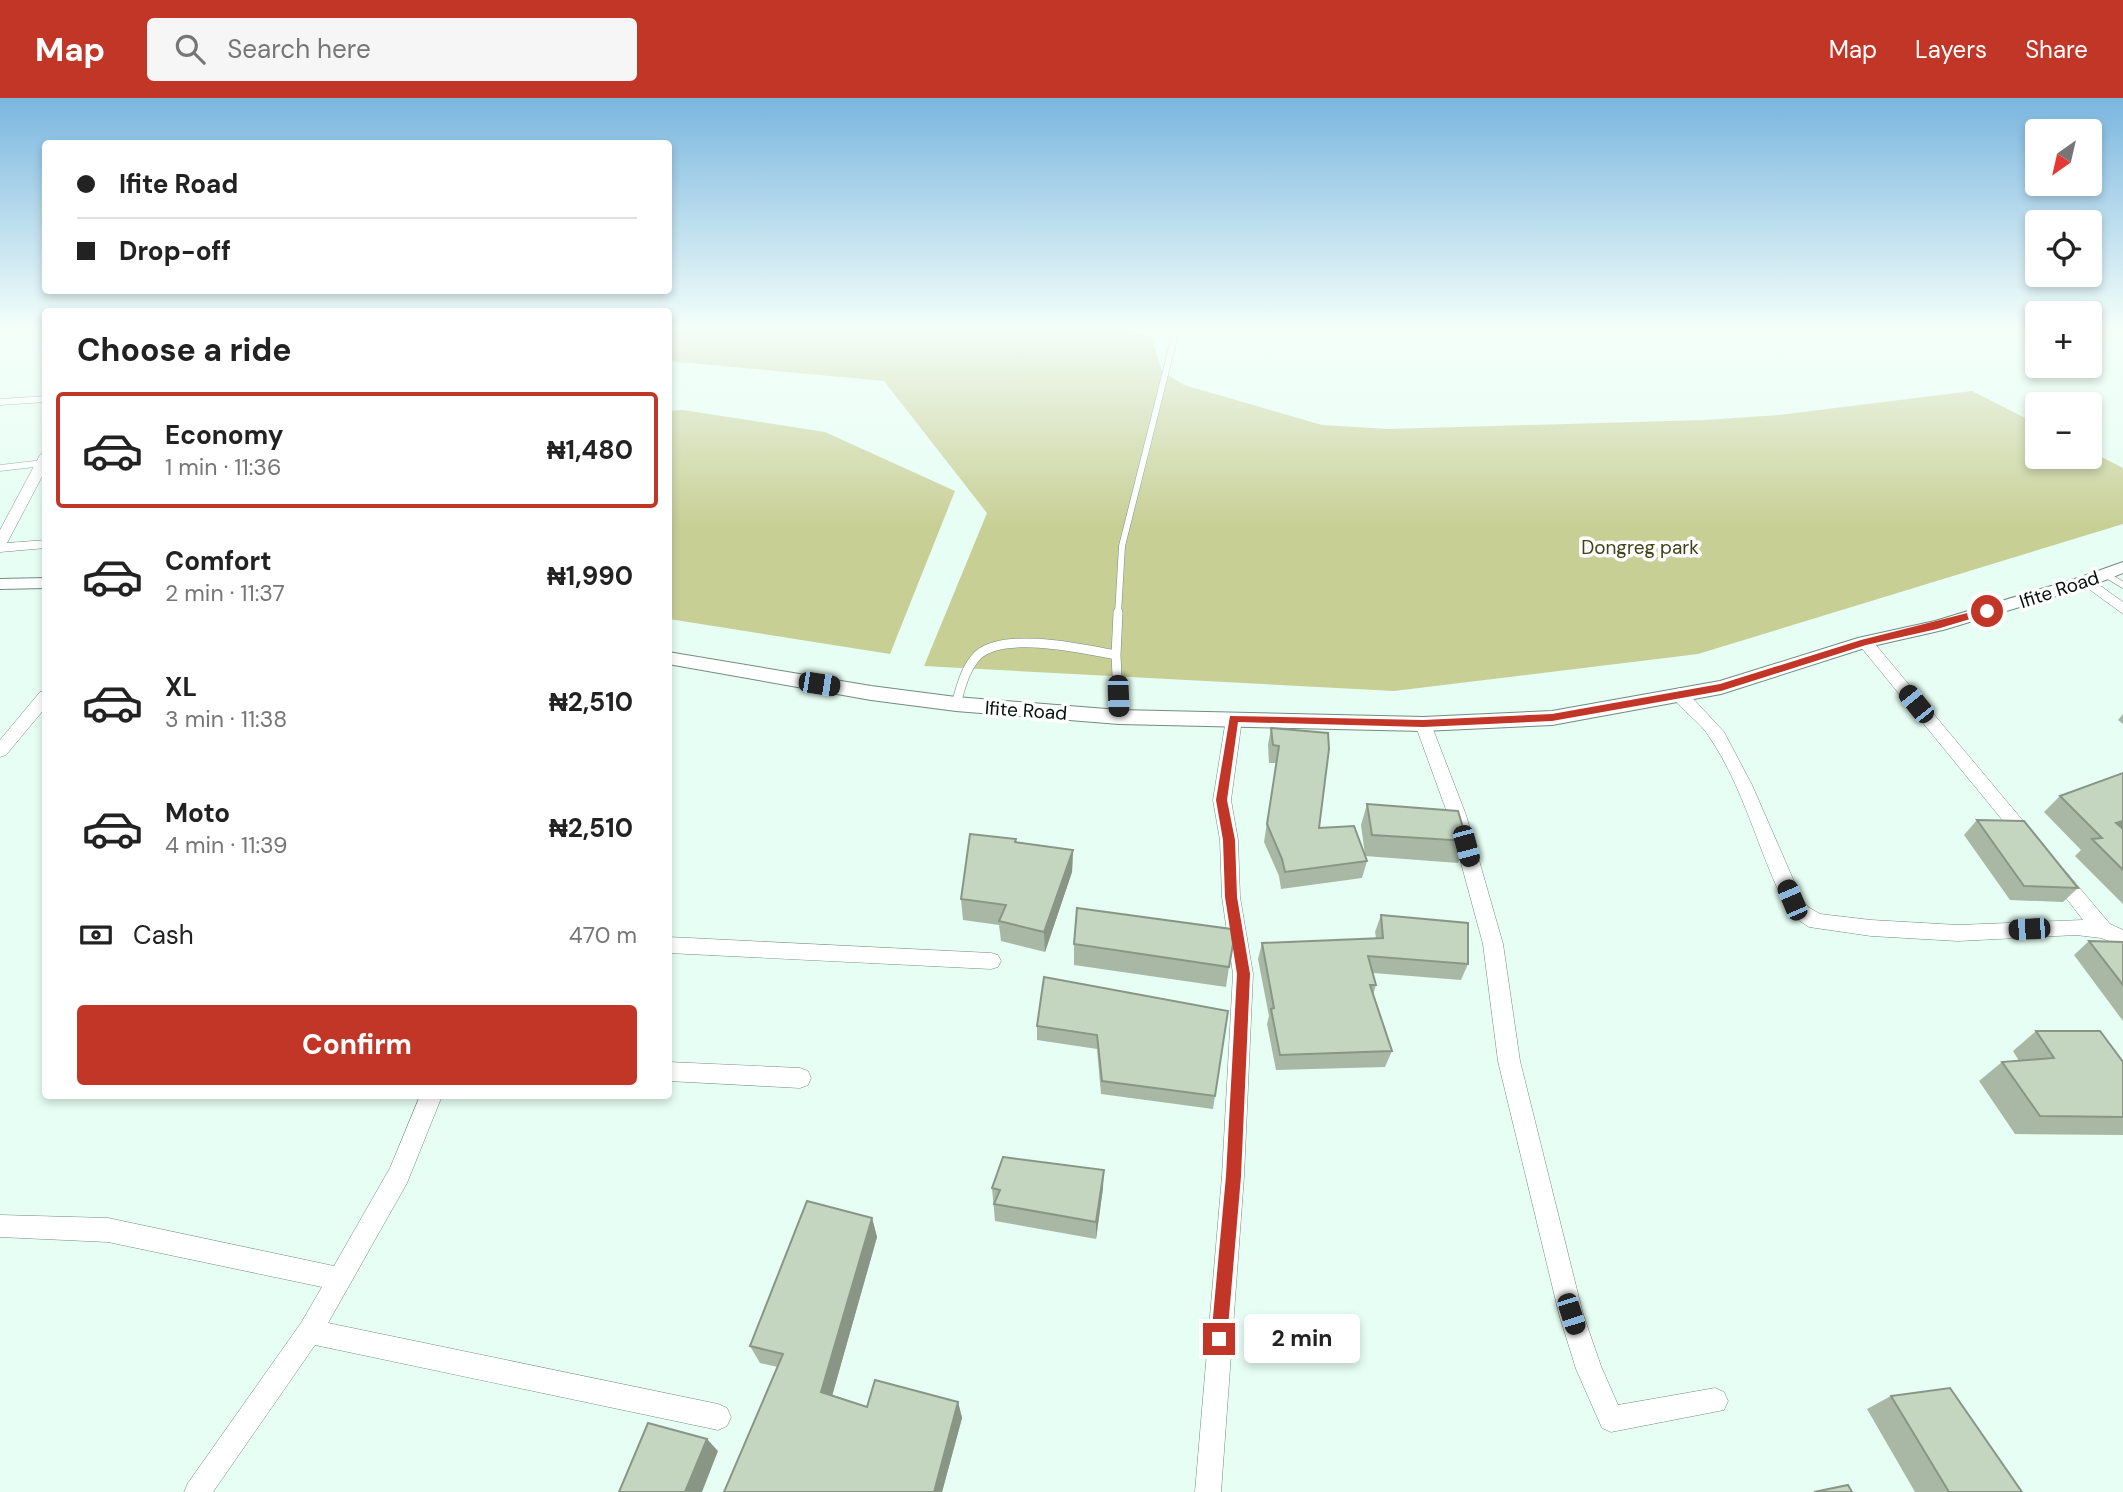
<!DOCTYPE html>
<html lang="en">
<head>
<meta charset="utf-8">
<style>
  :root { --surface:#fff; --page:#f6f6f6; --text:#222; --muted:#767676; --line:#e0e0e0; --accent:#c23627 }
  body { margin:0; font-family:"DM Sans",sans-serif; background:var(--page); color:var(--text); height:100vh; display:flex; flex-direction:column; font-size:26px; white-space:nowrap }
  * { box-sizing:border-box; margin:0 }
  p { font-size:23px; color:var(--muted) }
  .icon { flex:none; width:38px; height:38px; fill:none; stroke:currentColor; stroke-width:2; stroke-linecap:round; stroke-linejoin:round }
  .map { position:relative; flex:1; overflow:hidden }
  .panel { position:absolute; left:42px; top:210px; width:630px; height:791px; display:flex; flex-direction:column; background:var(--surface); border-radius:7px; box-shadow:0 4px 10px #0003 }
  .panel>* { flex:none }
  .banner { position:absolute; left:42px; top:42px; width:630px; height:154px; border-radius:7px; box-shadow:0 4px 10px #0003; display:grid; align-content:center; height:154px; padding:0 35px; background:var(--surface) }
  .needle { width:46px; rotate:214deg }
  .controls { position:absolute; left:2025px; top:21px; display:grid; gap:14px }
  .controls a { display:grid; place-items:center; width:77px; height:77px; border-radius:7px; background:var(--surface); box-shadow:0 4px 10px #0003; font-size:35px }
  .end { position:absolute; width:32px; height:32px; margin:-16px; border:9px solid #c23627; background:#fff; box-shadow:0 0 0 4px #fff }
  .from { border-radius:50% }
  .bubble { position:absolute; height:49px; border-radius:7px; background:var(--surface); box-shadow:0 4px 10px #0003; font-size:23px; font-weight:700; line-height:49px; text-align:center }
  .car { position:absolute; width:21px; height:42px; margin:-21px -10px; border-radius:9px; box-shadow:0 0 5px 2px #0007; background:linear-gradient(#222 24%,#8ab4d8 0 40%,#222 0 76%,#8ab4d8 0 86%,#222 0) }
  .banner b { display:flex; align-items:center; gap:24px; height:66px; font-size:26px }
  .banner b+b { border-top:2px solid var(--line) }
  .banner i { width:18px; height:18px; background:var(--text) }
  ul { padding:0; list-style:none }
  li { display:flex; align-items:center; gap:21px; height:116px; margin:0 14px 10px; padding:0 21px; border:4px solid transparent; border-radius:7px }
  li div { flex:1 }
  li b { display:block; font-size:26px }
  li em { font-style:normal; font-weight:700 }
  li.selected { border-color:var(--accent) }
  li>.icon { width:63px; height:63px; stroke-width:1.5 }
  h2 { padding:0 35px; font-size:32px; line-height:84px }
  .pay { display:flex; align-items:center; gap:18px; height:77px; padding:0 35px; font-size:26px }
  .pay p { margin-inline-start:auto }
  .action { display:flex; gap:14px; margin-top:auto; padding:14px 35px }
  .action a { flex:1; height:80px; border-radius:7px; background:var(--accent); color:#fff; font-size:28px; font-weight:700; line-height:80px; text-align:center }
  header { display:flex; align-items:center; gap:42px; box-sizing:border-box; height:98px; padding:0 35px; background:var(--accent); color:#fff }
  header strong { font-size:33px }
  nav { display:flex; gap:38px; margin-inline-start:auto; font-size:24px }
  .search { width:490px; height:63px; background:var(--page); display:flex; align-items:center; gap:18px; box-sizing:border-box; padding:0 24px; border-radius:7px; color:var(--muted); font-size:26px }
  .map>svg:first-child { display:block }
  .green { fill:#c8cf95 }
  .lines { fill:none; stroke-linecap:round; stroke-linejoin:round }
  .service-far1-casing { stroke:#718c81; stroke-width:7 }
  .service-casing { stroke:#718c81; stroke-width:10 }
  .minor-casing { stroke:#718c81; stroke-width:1 }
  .tertiary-casing { stroke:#718c81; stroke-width:2 }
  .service-far1 { stroke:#fff; stroke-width:6 }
  .service { stroke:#fff; stroke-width:9 }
  .minor { fill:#fff; fill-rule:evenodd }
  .tertiary { fill:#fff; fill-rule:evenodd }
  .wall { fill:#a9b8a5 }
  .shaded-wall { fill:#899686 }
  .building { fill:#c4d6c0; stroke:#899686; stroke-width:2 }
  .route { fill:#c23627 }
  .labels { text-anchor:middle; stroke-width:7; stroke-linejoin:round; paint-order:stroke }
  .park-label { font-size:19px; fill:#404317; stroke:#fff }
  .street-label { font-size:19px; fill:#050f0b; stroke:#fff }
</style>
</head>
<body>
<header>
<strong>Map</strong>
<div class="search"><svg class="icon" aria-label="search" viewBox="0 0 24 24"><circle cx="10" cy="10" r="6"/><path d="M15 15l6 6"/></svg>Search here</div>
<nav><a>Map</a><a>Layers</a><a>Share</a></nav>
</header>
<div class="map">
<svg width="2123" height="1394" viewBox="0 0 2123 1394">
  <rect width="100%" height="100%" fill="#e6fef4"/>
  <path class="green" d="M669 233H1131L1152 240 1162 273 1184 287 1322 327 1388 331 1705 322 1779 317 1972 293 2037 326V359H2090V353L2123 370V426L1698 556 1394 593 924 568 987 415 884 283 669 263Z
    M683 312 825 334 955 393 890 556 669 521V313Z"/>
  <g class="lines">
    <defs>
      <path id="service-far1" d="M0 304 46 301
        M0 370 43 365
        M2105 476 2123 487
        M1118 516 1122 448 1176 233"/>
      <path id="service" d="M1118 514 1116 557 1119 619
        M956 606C961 589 965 570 978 557 1005 533 1084 551 1116 557"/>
      <path id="minor" d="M46 353V371L7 445 46 442V450L0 454V432L40 357Z
        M2087 478 2123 504V516L2082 486 2080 483Z
        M1865 539 1870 540 2034 736 2037 741 2034 746H2022L1860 548 1857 544 1860 540Z
        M1679 590 1685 592 1724 634 1752 687 1800 797 1808 809 1820 816 1871 822 1958 827 2083 822 2050 779 2052 774 2059 772 2066 774 2110 826 2123 832V848L2101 840 2076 837 1958 843 1871 838 1809 829 1794 819 1785 806C1758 753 1744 690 1710 640 1701 624 1682 614 1671 596Z
        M46 593V609L6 657 0 659V642L40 594Z
        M1234 615 1242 621 1231 702 1238 742 1240 799 1253 876 1244 1078 1221 1394H1195L1222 1078 1233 876 1222 799 1220 742 1213 702 1226 621Z
        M1423 620 1431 626 1466 717 1503 846 1520 963 1583 1216 1601 1268 1618 1307 1715 1290 1724 1294 1728 1303 1724 1312 1611 1334 1602 1330 1576 1271 1559 1216 1498 963 1483 846 1448 717 1415 626Z
        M668 839 991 855 998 857 1001 863 998 869 991 871 668 855Z
        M668 964 800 970 808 973 811 980 808 987 800 990 668 983Z
        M420 998H442L407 1085 328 1225 718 1306 727 1310 731 1319 727 1328 718 1332 315 1247 213 1394H184L188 1385 301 1225 322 1189 108 1144 0 1139V1117L108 1120 334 1168 390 1070Z"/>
      <path id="tertiary" d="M2123 464V475L2093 487 1943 532 1868 549 1721 596 1552 627 1423 633 1119 626 956 613 871 602 668 566V554L871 588 956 599 1119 612 1423 619 1552 613 1720 583 1858 540 1935 523 2081 479Z
        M46 480V490L0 491V481Z"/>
    </defs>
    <use href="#service-far1" class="service-far1-casing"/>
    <use href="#service" class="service-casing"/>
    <use href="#minor" class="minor-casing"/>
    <use href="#tertiary" class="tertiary-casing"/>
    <use href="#service-far1" class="service-far1"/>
    <use href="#service" class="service"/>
    <use href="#minor" class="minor"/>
    <use href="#tertiary" class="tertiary"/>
  </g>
  <path class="wall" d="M2123 616V626L2118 622Z
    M1271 630 1319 730 1365 757 1361 727 1367 706 1467 743 1458 765 1365 758 1367 763 1362 780 1281 791 1279 778 1264 744 1276 665H1269L1268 647Z
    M2123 675V806L2075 758 2081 752 2044 714 2060 698Z
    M1977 722 2078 790 2063 804 2010 802 1964 737Z
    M1016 744 1073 752 1072 774 1045 854 1001 843 999 827 963 822 961 801Z
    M1381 817 1468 866 1461 882 1373 875 1376 887 1373 897 1392 953 1385 969 1276 972 1267 926 1269 918 1258 861 1262 845 1376 840 1375 834Z
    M2089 843 2123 844V923L2074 857Z
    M1074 846 1229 869 1226 889 1074 867Z
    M1044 879 1215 998 1213 1011 1101 996 1097 951 1037 942V928Z
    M2036 933 2123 964V1037L2015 1036 1979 983 2002 964 2019 963 2013 953Z
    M992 1090H1103L1096 1141 995 1123Z
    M872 1120 877 1139 832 1297 867 1309 958 1304 962 1320 942 1394 778 1269 760 1265 750 1248Z
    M1891 1298 2022 1394H1915L1867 1311Z"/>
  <path class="shaded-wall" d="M2123 723V735L2116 725Z
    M1073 752 1072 774 1045 854 1044 834Z
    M1104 1072 1103 1090 1096 1141V1124Z
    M872 1120 877 1139 829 1309 821 1294Z
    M958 1304 962 1320 942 1394H934Z
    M707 1341 718 1353 702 1394H685Z"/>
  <path class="building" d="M1271 630 1328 635 1329 651 1319 730 1354 728 1367 763 1285 774 1282 761 1267 726 1279 648 1273 647Z
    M2123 675V723L2116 725 2123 731V772L2092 741 2102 740 2060 698Z
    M1367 706 1458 713 1467 743 1372 737Z
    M1977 722 2024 723 2078 790 2024 788Z
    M970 736 1016 741 1015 744 1073 752 1044 834 999 823 1006 807 961 801Z
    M1077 810 1231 831 1233 846 1229 869 1074 846Z
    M1381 817 1468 825V866L1368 858 1376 887H1370L1392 953 1280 957 1271 911 1274 910 1262 845 1383 840Z
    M2089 843 2123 844V887Z
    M1044 879 1228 913 1215 998 1102 983 1097 937 1037 928Z
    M2036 933H2100L2123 964V1019L2040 1018 2002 964 2054 960Z
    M1003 1059 1104 1072 1096 1124 994 1106 1000 1092 992 1090Z
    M807 1103 872 1120 821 1294 867 1309 875 1282 958 1304 934 1394H724L783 1256 750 1248Z
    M1950 1290 2022 1394H1949L1891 1298Z
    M648 1325 707 1341 685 1394H619Z
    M1848 1387 1852 1394H1814Z"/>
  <linearGradient id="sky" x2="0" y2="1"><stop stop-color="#7ab6df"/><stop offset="0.54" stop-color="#f4fffa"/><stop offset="1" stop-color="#f4fffa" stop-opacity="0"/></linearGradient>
  <rect width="2123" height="428" fill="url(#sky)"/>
  <path class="route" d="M1987 510 1990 511V515L1937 531 1866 547 1721 593 1552 623 1423 629 1238 624 1227 702 1235 742 1237 799 1250 876 1241 1078 1227 1241 1225 1246 1219 1249 1213 1246 1211 1241 1226 1078 1237 876 1225 799 1223 742 1216 702 1230 618 1423 622 1552 616 1720 586 1861 542Z"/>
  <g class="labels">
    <g class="park-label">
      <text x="1640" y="456">Dongreg park</text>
    </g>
    <g class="street-label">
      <text transform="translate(2059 491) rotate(-18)" y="7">Ifite Road</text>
      <text transform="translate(1026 612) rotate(4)" y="7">Ifite Road</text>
    </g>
  </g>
</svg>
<div class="controls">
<a><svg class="needle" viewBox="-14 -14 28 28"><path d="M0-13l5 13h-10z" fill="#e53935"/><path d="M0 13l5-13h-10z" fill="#767676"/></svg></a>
<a><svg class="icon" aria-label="locate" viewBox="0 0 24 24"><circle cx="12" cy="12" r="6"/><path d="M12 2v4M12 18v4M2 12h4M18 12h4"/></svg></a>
<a>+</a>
<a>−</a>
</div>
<i class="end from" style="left:1987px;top:513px"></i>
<i class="end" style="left:1219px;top:1241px"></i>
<div class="bubble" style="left:1244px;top:1216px;width:116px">2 min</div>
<i class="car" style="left:819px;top:586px;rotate:99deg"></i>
<i class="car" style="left:1118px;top:598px;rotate:178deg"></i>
<i class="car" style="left:1916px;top:606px;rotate:321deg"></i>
<i class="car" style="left:1466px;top:748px;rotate:165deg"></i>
<i class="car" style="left:1792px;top:802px;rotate:337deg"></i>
<i class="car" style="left:2029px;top:831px;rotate:267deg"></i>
<i class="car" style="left:1571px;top:1216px;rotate:162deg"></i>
<div class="banner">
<b><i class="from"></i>Ifite Road</b>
<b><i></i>Drop-off</b>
</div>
<section class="panel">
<h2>Choose a ride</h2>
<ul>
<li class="selected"><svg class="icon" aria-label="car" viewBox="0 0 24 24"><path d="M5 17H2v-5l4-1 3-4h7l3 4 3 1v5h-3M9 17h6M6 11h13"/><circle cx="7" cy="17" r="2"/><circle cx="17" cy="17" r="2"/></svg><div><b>Economy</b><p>1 min · 11:36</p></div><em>₦1,480</em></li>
<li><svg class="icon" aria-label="car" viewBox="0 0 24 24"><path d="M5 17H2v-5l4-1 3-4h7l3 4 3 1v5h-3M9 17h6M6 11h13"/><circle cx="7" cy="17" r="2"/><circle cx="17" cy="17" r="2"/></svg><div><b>Comfort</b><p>2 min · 11:37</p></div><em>₦1,990</em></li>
<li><svg class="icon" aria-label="car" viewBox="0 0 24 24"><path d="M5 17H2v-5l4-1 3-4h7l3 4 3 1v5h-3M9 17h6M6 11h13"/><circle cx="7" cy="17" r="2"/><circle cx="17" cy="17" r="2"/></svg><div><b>XL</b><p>3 min · 11:38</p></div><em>₦2,510</em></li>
<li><svg class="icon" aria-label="car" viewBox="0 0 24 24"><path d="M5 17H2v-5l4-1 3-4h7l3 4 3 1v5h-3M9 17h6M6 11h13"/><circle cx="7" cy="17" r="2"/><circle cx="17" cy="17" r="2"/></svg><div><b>Moto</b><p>4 min · 11:39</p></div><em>₦2,510</em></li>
</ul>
<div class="pay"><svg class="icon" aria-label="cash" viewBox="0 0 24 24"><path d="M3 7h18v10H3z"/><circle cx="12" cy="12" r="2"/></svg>Cash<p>470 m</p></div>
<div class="action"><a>Confirm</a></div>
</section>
</div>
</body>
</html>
